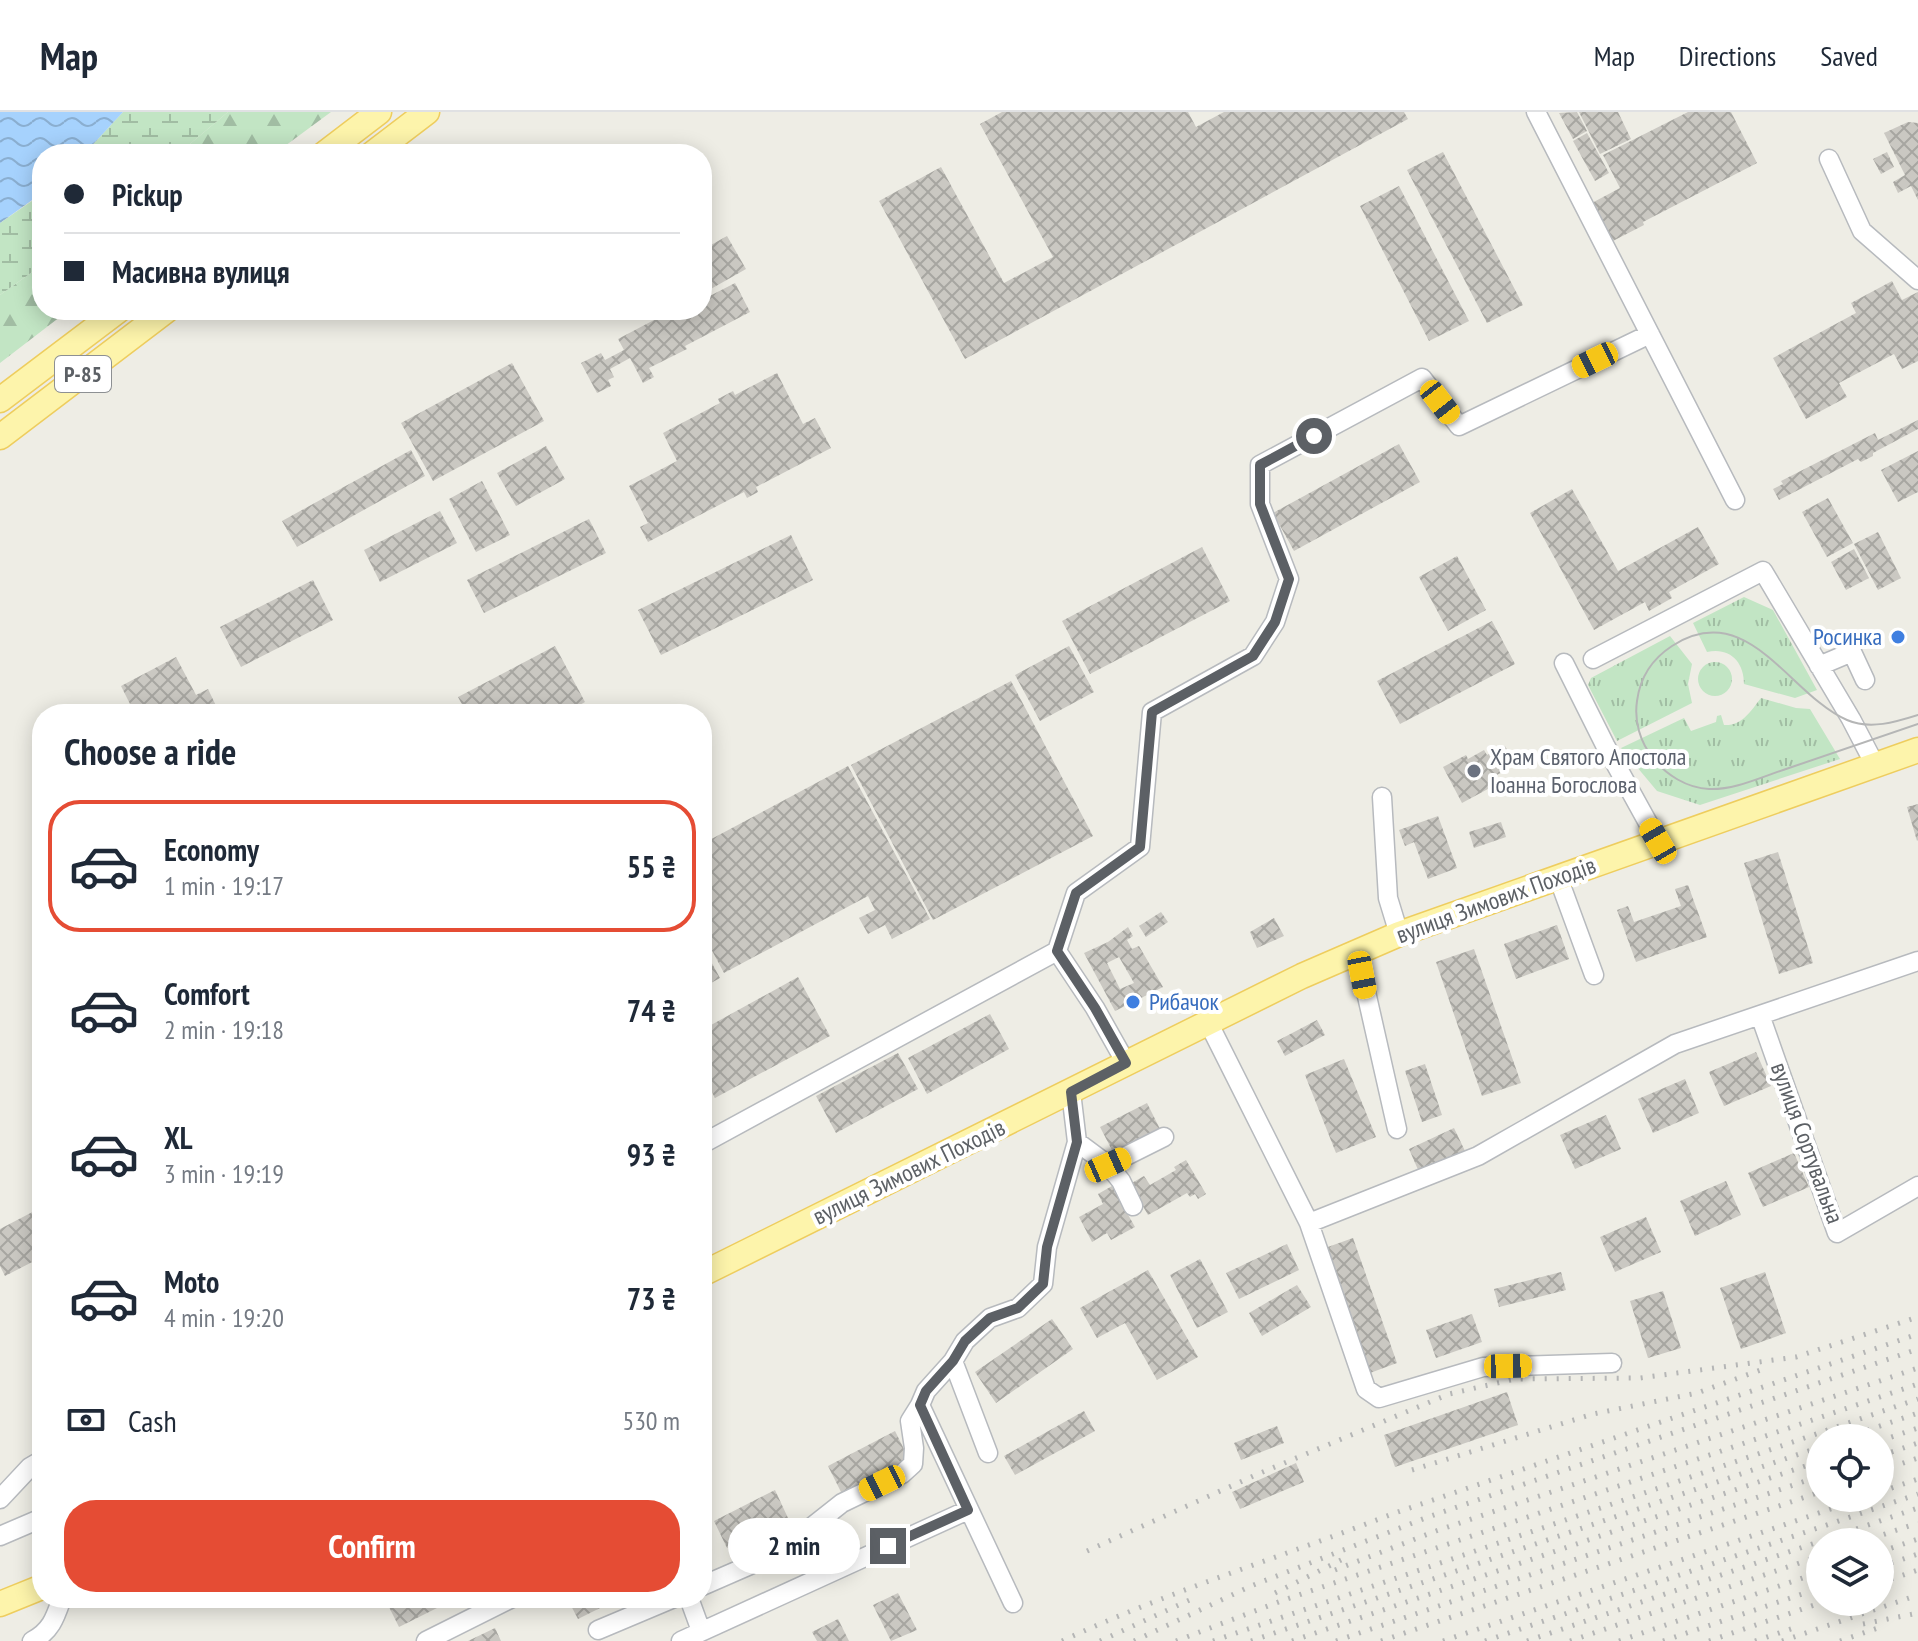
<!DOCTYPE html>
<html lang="en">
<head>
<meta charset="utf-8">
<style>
  :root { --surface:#fff; --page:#f2f2f3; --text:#1f2937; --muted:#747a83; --line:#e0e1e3; --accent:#e54c34 }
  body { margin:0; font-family:"PT Sans Narrow",sans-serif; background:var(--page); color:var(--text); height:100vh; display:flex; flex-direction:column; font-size:30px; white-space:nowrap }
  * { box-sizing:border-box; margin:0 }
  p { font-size:26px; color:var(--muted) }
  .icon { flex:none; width:44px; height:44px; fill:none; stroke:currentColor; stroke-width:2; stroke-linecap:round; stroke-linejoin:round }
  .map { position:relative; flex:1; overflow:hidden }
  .drawer { position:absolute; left:32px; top:592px; width:680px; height:904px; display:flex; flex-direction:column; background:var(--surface); border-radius:32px; box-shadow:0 4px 20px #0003 }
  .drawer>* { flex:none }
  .hud { position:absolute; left:32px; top:32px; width:680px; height:176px; border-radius:32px; box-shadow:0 4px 20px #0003; display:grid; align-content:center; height:176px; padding:0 32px; background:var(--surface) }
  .buttons { position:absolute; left:1806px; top:1312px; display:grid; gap:16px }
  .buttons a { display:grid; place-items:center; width:88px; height:88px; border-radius:50%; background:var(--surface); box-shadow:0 4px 20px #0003; font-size:40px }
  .end { position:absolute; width:36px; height:36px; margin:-18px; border:10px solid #5c6065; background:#fff; box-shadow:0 0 0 4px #fff }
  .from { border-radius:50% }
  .bubble { position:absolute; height:56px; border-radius:28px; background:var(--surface); box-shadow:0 4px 20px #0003; font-size:26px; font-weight:600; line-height:56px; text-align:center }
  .car { position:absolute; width:24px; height:48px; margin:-24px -12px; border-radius:10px; box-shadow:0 0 6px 2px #0007; background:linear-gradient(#f5c518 24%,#345 0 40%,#f5c518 0 76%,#345 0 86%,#f5c518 0) }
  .hud b { display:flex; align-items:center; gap:28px; height:76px; font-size:30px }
  .hud b+b { border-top:2px solid var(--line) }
  .hud i { width:20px; height:20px; background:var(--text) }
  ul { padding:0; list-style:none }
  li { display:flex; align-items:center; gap:24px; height:132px; margin:0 16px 12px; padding:0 16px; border:4px solid transparent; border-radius:32px }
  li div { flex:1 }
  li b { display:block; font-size:30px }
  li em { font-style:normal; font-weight:600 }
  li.current { border-color:var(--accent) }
  li>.icon { width:72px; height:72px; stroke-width:1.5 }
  h2 { padding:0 32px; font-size:36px; line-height:96px }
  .pay { display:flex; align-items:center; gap:20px; height:88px; padding:0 32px; font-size:30px }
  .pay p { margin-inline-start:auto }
  .primary-button { display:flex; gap:16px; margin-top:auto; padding:16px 32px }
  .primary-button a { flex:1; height:92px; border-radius:32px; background:var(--accent); color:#fff; font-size:32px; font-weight:600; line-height:92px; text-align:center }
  header { display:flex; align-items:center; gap:48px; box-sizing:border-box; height:112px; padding:0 40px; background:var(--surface); border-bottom:2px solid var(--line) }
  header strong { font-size:38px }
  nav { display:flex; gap:44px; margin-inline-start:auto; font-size:28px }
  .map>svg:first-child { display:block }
  .grass { fill:url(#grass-tufts) }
  .forest { fill:url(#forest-firs) }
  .wetland { fill:url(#wetland-marsh) }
  .water { fill:url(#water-waves) }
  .building { fill:url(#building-cross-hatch); fill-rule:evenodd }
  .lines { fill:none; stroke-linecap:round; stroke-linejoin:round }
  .minor-casing { stroke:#b7babe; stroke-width:21 }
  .major-casing { stroke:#eecd5e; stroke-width:27 }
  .minor { stroke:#fff; stroke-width:18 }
  .major { stroke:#fdf4ab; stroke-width:24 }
  .tram { stroke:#b5b6b6; stroke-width:2 }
  .rail { stroke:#b5b6b6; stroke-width:5; stroke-dasharray:2 10; stroke-linecap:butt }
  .route { stroke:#5c6065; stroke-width:10 }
  .shop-dot { fill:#3f7fe0; stroke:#fff; stroke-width:3 }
  .worship-dot { fill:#6b7280; stroke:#fff; stroke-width:3 }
  .labels { text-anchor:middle; stroke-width:8; stroke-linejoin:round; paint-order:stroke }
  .shield { fill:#fff; stroke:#8d9093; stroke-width:2 }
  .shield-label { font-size:22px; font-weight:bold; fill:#5c6065 }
  .shop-label { font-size:24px; fill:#366cbe; stroke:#fff; text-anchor:end }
  .worship-label { font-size:24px; fill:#5b616d; stroke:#fff; text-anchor:start }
  .street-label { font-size:24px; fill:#5c6065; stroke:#fff }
</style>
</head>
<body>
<header>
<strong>Map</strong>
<nav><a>Map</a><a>Directions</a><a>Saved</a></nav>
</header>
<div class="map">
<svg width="1918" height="1529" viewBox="0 0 1918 1529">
  <defs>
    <pattern id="grass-tufts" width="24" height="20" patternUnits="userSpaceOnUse" patternTransform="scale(2)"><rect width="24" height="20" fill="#c2e5c4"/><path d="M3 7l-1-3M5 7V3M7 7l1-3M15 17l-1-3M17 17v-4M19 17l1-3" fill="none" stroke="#a1bda3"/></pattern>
    <pattern id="forest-firs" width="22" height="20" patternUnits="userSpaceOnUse" patternTransform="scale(2)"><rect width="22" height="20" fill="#c2e5c4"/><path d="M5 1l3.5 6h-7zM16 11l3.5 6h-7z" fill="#a1bda3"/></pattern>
    <pattern id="wetland-marsh" width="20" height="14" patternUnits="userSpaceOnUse" patternTransform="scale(2)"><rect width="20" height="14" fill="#c2e5c4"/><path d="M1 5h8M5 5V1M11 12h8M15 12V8" fill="none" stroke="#a1bda3"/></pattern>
    <pattern id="water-waves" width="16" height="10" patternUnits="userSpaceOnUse" patternTransform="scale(2)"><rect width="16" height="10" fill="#a6d2fd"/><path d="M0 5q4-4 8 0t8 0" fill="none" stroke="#8aaed0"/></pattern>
    <pattern id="building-cross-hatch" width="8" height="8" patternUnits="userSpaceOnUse" patternTransform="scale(2)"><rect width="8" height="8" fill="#cac8c2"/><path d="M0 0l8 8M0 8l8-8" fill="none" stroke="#a7a6a1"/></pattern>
  </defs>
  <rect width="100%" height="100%" fill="#eeede5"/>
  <path class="grass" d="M1744 485 1773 498 1817 578 1795 586 1744 572C1744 550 1730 535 1707 540L1693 511Z
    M1670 524 1692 552 1688 572 1692 591 1617 629 1588 573 1591 566Z
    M1698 567a17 17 0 1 1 34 0a17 17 0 1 1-34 0Z
    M1761 586 1796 596 1810 597 1840 647 1700 693 1657 679 1621 636 1684 606 1691 619 1716 610 1717 604 1721 603 1724 613C1742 614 1750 600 1761 586Z"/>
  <path class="forest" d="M228 0H331L274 42H178Z
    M42 153V198H69L0 251V183Z"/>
  <path class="wetland" d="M123 0H228L178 42H84Z
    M42 82V153L0 183V111Z"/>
  <path class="water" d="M0 0H123L84 42H42V81L0 111Z"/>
  <path class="building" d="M1002 0H1188L1196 15 1224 0H1404L1408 7 965 247 879 89 941 55 1004 171 1053 145 980 12Z
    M1577 0 1587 19 1573 27 1559 1Z
    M1579 0H1618L1631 27 1600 42Z
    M1688 0H1731L1757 51 1643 110 1644 113 1609 131 1590 92 1620 76 1603 43Z
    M1908 10 1918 11V88L1911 74 1898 81 1893 70 1905 63 1884 21Z
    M1587 21 1609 61 1595 69 1573 29Z
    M1443 40 1523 193 1487 211 1407 58Z
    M1887 40 1894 55 1881 62 1873 47Z
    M1399 74 1469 209 1429 229 1360 94Z
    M727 124 746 157 702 182V138Z
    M1892 169 1902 188 1918 180V249L1902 257 1894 242 1839 271 1847 285 1806 307 1773 246 1856 201 1851 191Z
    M735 171 750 200 685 234 687 237 649 256 654 265 643 271 630 246 610 257 614 265 608 268 611 274 597 281 581 251 601 241 605 248 624 238 618 227 654 208 653 205 665 199 668 206 683 198H702V188Z
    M512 251 544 309 433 369 401 311Z
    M777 261 803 312 815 306 831 336 756 375 758 380 747 386 744 380 648 430 640 415 648 411 629 374 677 349 663 321 720 291 718 287 733 279 735 283Z
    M1918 308V317L1873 341V344L1861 350 1858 347 1779 388 1773 377 1783 372 1781 369 1875 321 1878 328Z
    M1399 332 1420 370 1294 439 1273 401Z
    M546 334 565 367 516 394 497 361Z
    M411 338 425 364 297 435 282 409Z
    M1918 339V380L1898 390 1881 358Z
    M482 369 510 423 476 440 449 387Z
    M1572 377 1618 459 1698 415 1719 452 1669 480 1672 486 1649 499 1645 490 1594 518 1530 401Z
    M1828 386 1853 431 1827 445 1802 400Z
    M440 399 457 431 380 470 364 438Z
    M589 407 606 441 484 501 467 468Z
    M1878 420 1901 466 1878 478 1854 432Z
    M791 423 813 468 661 543 638 498Z
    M1202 435 1230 489 1090 562 1062 509Z
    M1854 437 1869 466 1846 478 1831 450Z
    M1457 444 1486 498 1448 519 1419 465Z
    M313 468 333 508 241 555 220 515Z
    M1492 509 1515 552 1400 612 1377 569Z
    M555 534 585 590 564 602H467L458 585Z
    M1069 534 1094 580 1040 609 1015 563Z
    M176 545 196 583 208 577 220 602H135L121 574Z
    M1011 569 1093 724 933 808 851 653Z
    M1505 634 1515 653 1495 664 1499 671 1462 691 1443 655 1466 643 1468 647 1484 638 1487 643Z
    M848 654 930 807 892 827 885 813 868 822 859 806 875 798 868 784 724 861 702 820V732Z
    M1918 692V728L1917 729 1907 695Z
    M1438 704 1457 756 1428 767 1414 730 1405 734 1399 718Z
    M1501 710 1506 725 1474 736 1469 720Z
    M1778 740 1813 851 1779 862 1744 751Z
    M1688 773 1707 825 1636 850 1617 798 1628 794 1634 810 1681 794 1675 777Z
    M1161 800 1168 810 1146 825 1139 814Z
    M1274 806 1284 824 1257 836 1250 820Z
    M1557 813 1569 847 1516 867 1504 832Z
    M1128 815 1133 824 1127 828 1132 837 1139 834 1163 875 1115 899 1084 841 1108 830ZM1119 845 1134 871 1120 877 1107 851Z
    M702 833 720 866 702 876Z
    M1474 837 1521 971 1482 984 1436 850Z
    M798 865 830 924 715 986 702 962V918Z
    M990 902 1009 937 927 982 908 946Z
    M1317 908 1325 923 1285 944 1277 929Z
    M1756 940 1771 974 1724 994 1709 960Z
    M898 941 918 977 836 1021 816 984Z
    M1344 947 1376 1025 1336 1041 1305 963Z
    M1425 952 1442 1003 1422 1010 1405 959Z
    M1685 967 1699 1001 1653 1021 1638 987Z
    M1147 991 1161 1019 1114 1042 1100 1015Z
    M1606 1003 1621 1037 1575 1057 1560 1023Z
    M1454 1016 1465 1039 1419 1060 1409 1037Z
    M1794 1041 1809 1075 1763 1095 1748 1061Z
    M1186 1048 1206 1082 1198 1087 1195 1082 1190 1085 1187 1081 1148 1103 1130 1072 1144 1064 1150 1073 1176 1058 1174 1055Z
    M1726 1069 1741 1103 1695 1124 1680 1089Z
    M1112 1074 1135 1115 1111 1128 1107 1121 1092 1130 1079 1105 1103 1092 1098 1082Z
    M42 1095V1145L5 1164 0 1154V1117Z
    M1646 1105 1661 1140 1615 1160 1600 1125Z
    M1353 1126 1397 1251 1370 1261 1325 1136Z
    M1287 1132 1299 1158 1239 1187 1226 1161Z
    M1200 1147 1228 1200 1197 1216 1170 1163Z
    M1148 1158 1198 1245 1157 1268 1125 1211 1097 1226 1080 1196Z
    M1561 1160 1566 1178 1499 1195 1494 1177Z
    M1765 1160 1786 1221 1741 1237 1720 1176Z
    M1297 1173 1311 1195 1262 1224 1249 1201Z
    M1663 1179 1681 1236 1648 1246 1630 1189Z
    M1472 1202 1482 1230 1436 1246 1426 1218Z
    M1052 1207 1073 1237 996 1291 975 1260Z
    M1507 1280 1518 1313 1395 1355 1384 1323Z
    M1084 1299 1095 1319 1015 1363 1004 1344Z
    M1277 1314 1284 1331 1241 1348 1234 1331Z
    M895 1319 909 1347 842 1382 828 1354Z
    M1296 1351 1304 1370 1240 1397 1232 1380Z
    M775 1378 788 1406 727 1436 714 1409Z
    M898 1481 917 1518 891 1529 873 1493Z
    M391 1486H442L445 1492 399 1515 386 1489Z
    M567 1486H620L578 1507Z
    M838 1507 849 1529H817L812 1520Z
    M495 1516 501 1529H468Z"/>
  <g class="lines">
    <defs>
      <path id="minor" d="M1536 0 1735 388
        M1829 47 1862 119 1918 168
        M1593 547 1763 459 1851 607 1875 653
        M1564 551 1605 633 1658 729
        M1819 554 1852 540 1865 568
        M1382 685 1388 786 1399 822
        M1558 765 1594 863
        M1357 840 1397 1017
        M1760 903 1837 1121 1918 1074
        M1208 910 1309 1111 1366 1277 1379 1286 1483 1255 1612 1251
        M1126 951 1095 896 1057 839 1076 781 1140 735 1152 600 1253 544 1275 510 1289 467 1260 392V353L1422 266 1459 314 1650 222
        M1077 1030 1108 1053 1164 1025
        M702 1032 1057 839
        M1108 1053 1121 1069 1133 1094
        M1309 1111 1478 1044 1675 932 1918 849
        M953 1249 988 1341
        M0 1387 30 1355 42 1348
        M0 1424 42 1406
        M702 1474 780 1440 842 1391 902 1362 913 1352 914 1336 910 1309 920 1293
        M689 1486 701 1519
        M1013 1491 920 1293 926 1279 953 1249 965 1229 990 1206 1018 1196 1043 1172 1047 1135 1077 1030 1071 980
        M598 1518 674 1486
        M32 1529C51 1519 55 1506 62 1486
        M426 1529 512 1486
        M681 1529 968 1398"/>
      <path id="major" d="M324 42 379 0
        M372 42 427 0
        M0 288 119 198
        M0 325 167 198
        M702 1162 1302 864 1399 822 1918 638
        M0 1492 42 1475"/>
    </defs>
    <use href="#minor" class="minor-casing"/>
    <use href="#major" class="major-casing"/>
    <use href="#minor" class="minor"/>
    <use href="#major" class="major"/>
    <path class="tram" d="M1918 603C1896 610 1870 618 1847 608 1789 583 1748 485 1672 534 1652 547 1640 566 1637 589 1634 609 1640 630 1653 646 1666 663 1687 676 1709 677 1735 678 1761 665 1786 657 1830 642 1874 627 1918 612"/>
    <path class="rail" d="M1845 1326 1918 1301
      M1880 1329 1918 1316
      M1880 1344 1918 1331
      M1412 1358 1593 1302 1697 1281 1766 1256
      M1880 1359 1918 1346
      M1880 1380 1918 1367
      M1861 1430 1918 1411
      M1087 1439 1258 1362 1449 1282 1515 1267 1640 1266 1796 1245 1918 1205
      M1880 1440 1918 1427
      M1880 1455 1918 1442
      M1335 1458 1436 1419 1918 1256
      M1880 1471 1918 1458
      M1275 1481 1343 1447
      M1863 1512 1918 1501
      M1062 1529C1169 1479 1282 1445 1392 1402L1918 1222
      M1100 1529 1194 1486
      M1134 1529 1251 1474 1428 1405 1918 1237
      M1176 1529 1281 1489 1918 1272
      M1213 1529 1918 1287
      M1251 1529 1820 1335
      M1292 1529 1820 1349
      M1336 1529 1820 1364
      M1381 1529 1820 1380
      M1443 1529 1863 1386
      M1485 1529 1918 1382
      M1527 1529 1918 1396
      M1570 1529 1820 1444
      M1619 1529 1820 1460
      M1663 1529 1820 1476
      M1709 1529 1823 1490
      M1755 1529 1794 1516
      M1782 1529 1918 1483
      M1840 1529 1878 1516"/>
  </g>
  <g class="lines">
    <path class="route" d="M888 1434 968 1398 920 1293 926 1279 953 1249 965 1229 990 1206 1018 1196 1043 1172 1047 1135 1077 1030 1071 980 1126 951 1095 896 1057 839 1076 781 1140 735 1152 600 1253 544 1275 510 1289 467 1260 392V353L1314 324"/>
  </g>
  <g class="shop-dot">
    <circle cx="1898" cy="525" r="8"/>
    <circle cx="1133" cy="890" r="8"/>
  </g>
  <circle class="worship-dot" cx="1474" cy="659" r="8"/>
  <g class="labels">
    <rect class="shield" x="55" y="244" width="56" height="36" rx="6"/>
    <g class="shield-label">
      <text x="83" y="270">Р-85</text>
    </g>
    <g class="shop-label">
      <text x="1882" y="533">Росинка</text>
      <text x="1149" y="898" text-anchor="start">Рибачок</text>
    </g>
    <g class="worship-label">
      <text x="1490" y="653">Храм Святого Апостола<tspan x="1490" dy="28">Іоанна Богослова</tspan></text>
    </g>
    <g class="street-label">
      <text transform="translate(1496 788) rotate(-20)" y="8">вулиця Зимових Походів</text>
      <text transform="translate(1807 1031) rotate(70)" y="8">вулиця Сортувальна</text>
      <text transform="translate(909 1060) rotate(-26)" y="8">вулиця Зимових Походів</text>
    </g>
  </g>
</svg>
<div class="buttons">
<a><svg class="icon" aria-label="locate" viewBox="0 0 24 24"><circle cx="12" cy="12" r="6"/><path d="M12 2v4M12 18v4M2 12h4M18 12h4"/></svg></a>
<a><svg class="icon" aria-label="layers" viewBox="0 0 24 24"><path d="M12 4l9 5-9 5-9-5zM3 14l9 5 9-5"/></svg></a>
</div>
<i class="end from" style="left:1314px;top:324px"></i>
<i class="end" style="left:888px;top:1434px"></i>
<div class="bubble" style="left:728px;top:1406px;width:132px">2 min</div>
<i class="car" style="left:1595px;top:248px;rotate:244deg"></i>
<i class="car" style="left:1440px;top:290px;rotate:142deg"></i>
<i class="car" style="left:1658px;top:729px;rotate:330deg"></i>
<i class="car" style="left:1362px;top:863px;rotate:169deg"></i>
<i class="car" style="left:1108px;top:1053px;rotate:66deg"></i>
<i class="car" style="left:1508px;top:1254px;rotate:89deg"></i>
<i class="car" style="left:882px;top:1371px;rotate:244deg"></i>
<div class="hud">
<b><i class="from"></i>Pickup</b>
<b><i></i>Масивна вулиця</b>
</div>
<section class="drawer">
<h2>Choose a ride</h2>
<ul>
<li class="current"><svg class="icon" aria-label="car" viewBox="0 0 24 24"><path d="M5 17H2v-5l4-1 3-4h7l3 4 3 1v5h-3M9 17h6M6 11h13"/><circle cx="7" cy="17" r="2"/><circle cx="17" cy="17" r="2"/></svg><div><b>Economy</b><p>1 min · 19:17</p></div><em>55 ₴</em></li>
<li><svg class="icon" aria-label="car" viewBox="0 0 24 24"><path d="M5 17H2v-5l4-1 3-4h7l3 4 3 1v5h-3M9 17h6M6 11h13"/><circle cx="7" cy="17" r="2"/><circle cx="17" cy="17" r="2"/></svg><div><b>Comfort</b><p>2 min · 19:18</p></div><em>74 ₴</em></li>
<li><svg class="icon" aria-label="car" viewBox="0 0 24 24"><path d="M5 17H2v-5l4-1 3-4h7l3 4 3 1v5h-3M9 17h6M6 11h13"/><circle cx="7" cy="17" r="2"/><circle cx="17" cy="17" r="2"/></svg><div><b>XL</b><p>3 min · 19:19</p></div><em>93 ₴</em></li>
<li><svg class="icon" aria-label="car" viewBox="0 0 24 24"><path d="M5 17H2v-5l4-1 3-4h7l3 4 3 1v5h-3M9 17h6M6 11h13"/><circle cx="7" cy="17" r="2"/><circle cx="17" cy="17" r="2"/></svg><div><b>Moto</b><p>4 min · 19:20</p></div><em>73 ₴</em></li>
</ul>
<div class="pay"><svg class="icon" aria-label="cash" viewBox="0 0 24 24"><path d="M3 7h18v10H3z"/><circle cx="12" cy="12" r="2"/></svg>Cash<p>530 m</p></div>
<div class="primary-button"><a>Confirm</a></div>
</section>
</div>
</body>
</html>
